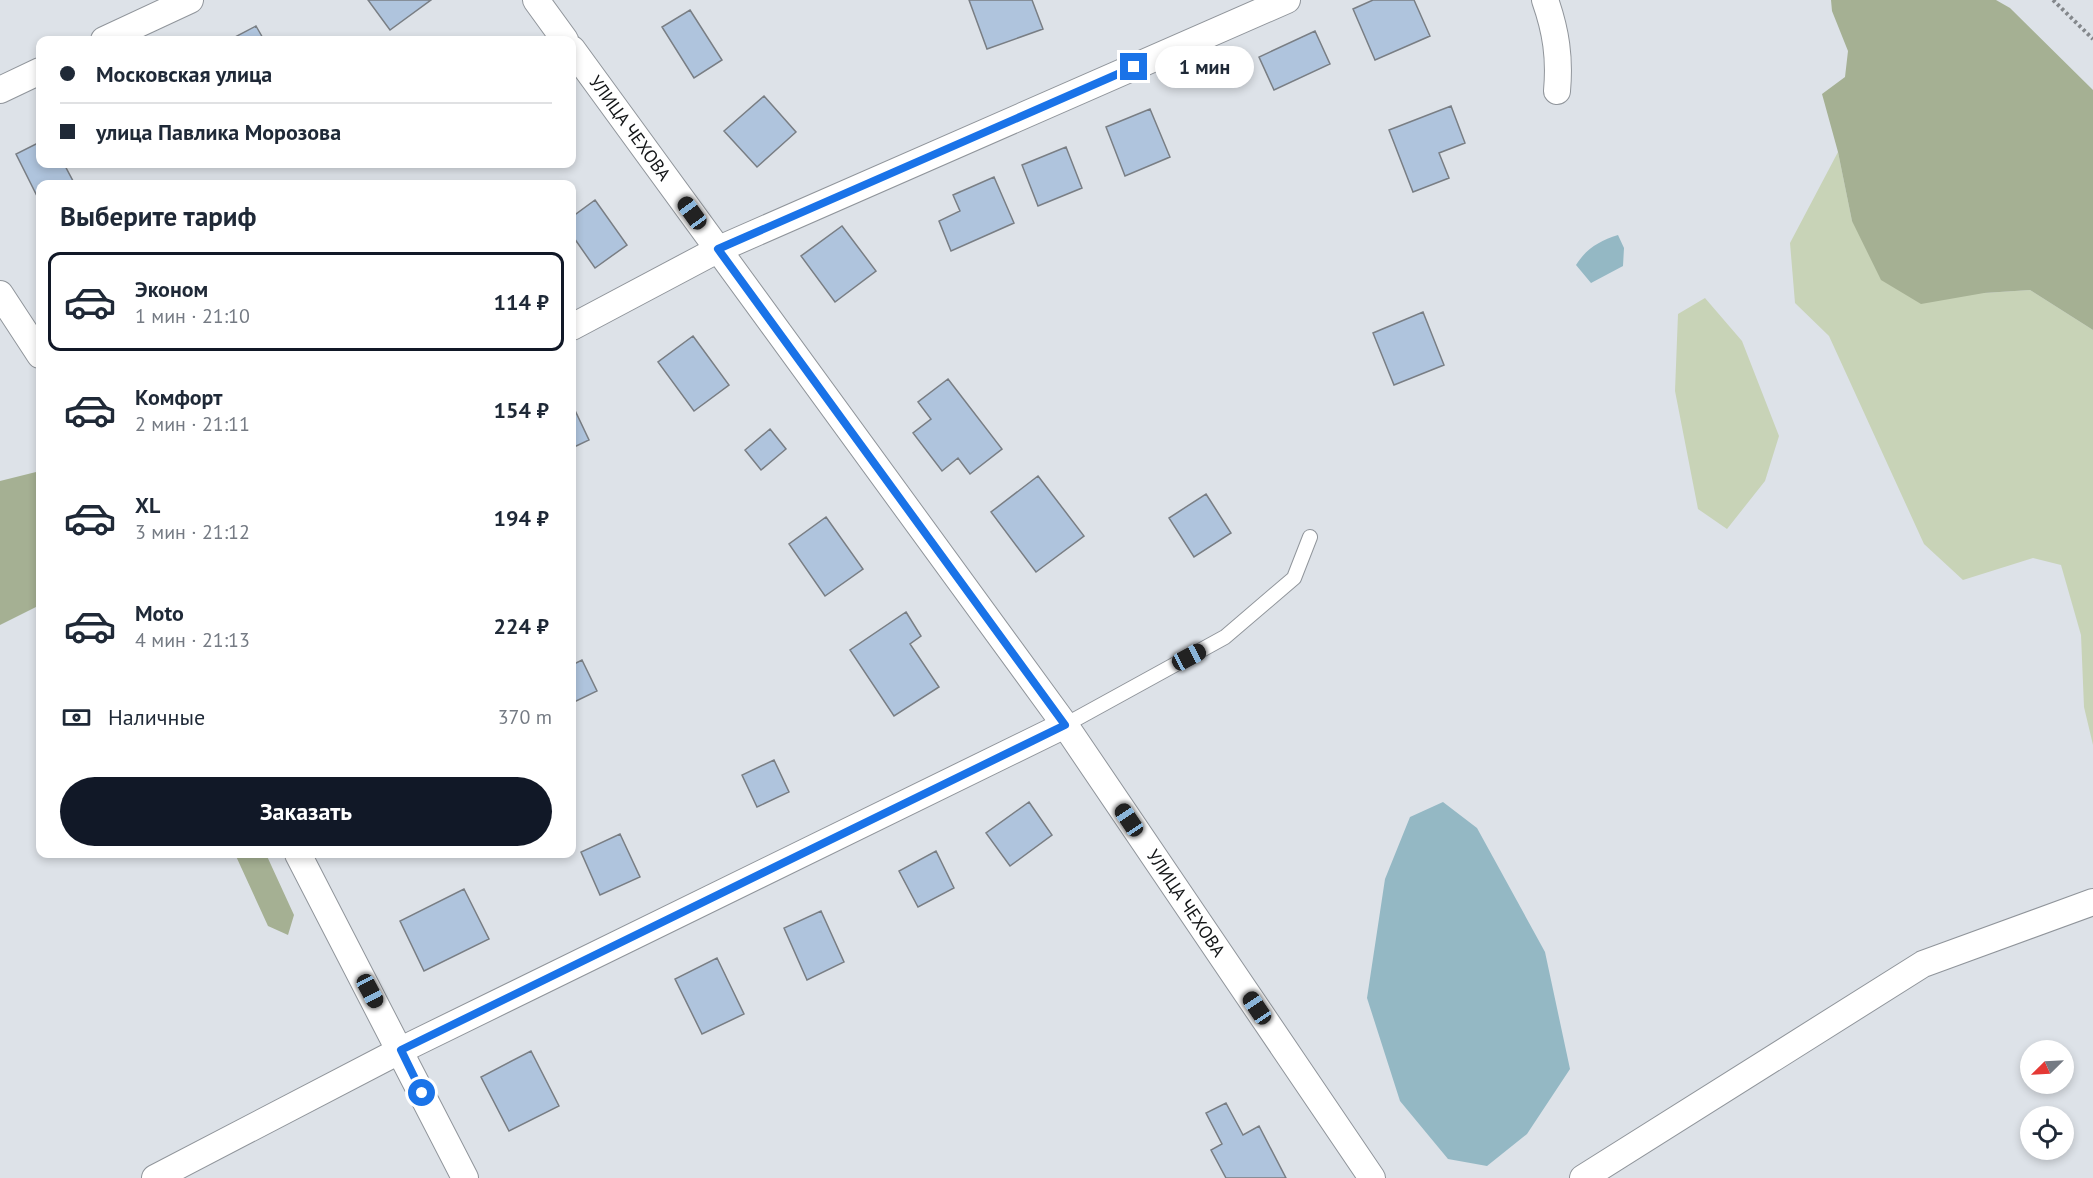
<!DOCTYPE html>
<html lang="ru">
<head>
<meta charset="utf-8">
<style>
  :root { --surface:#fff; --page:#f2f2f3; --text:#1f2937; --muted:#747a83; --line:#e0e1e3; --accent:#111827 }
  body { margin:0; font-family:"PT Sans",sans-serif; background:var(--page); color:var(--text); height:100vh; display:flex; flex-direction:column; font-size:22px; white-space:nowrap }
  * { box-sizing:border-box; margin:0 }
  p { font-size:20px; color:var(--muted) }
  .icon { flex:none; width:33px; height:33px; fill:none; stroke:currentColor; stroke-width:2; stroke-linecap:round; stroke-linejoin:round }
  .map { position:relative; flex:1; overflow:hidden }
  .details { position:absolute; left:36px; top:180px; width:540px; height:678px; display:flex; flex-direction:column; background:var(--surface); border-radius:12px; box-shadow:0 3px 9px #0003 }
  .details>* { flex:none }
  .banner { position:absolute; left:36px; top:36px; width:540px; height:132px; border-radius:12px; box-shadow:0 3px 9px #0003; display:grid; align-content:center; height:132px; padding:0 24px; background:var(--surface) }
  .needle { width:39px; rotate:246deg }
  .tools { position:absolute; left:2020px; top:1040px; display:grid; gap:12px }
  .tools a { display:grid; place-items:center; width:54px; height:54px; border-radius:50%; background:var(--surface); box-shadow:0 3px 9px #0003; font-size:30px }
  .end { position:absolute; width:27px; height:27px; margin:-14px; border:8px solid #1a73e8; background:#fff; box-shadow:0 0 0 3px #fff }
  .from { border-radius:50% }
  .bubble { position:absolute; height:42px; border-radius:21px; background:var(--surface); box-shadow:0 3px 9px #0003; font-size:20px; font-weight:800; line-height:42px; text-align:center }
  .car { position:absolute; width:18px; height:36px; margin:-18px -9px; border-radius:8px; box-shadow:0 0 4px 2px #0007; background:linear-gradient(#222 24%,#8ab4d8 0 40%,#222 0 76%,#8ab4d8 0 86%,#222 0) }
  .banner b { display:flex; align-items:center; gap:21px; height:57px; font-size:22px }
  .banner b+b { border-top:2px solid var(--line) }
  .banner i { width:15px; height:15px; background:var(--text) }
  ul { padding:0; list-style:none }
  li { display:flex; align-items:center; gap:18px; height:99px; margin:0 12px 9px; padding:0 12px; border:3px solid transparent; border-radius:12px }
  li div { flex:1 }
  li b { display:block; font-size:22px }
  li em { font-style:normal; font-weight:800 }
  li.selected { border-color:var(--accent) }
  li>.icon { width:54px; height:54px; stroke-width:1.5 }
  h2 { padding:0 24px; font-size:27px; line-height:72px }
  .pay { display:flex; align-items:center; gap:15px; height:66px; padding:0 24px; font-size:22px }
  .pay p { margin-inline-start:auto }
  .action { display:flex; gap:12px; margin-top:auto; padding:12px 24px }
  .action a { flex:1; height:69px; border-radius:36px; background:var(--accent); color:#fff; font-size:24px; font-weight:800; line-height:69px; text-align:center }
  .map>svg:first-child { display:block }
  .green { fill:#c8d3b7 }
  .forest { fill:#a5b093 }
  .water { fill:#94b8c4 }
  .building { fill:#afc4dd; stroke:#797e84; stroke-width:1.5 }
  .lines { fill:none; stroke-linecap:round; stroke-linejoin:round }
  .service-casing { stroke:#90959b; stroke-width:16 }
  .minor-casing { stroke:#90959b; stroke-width:28 }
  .path { stroke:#83878b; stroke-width:4; stroke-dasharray:3 3; stroke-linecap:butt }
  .service { stroke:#fff; stroke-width:14 }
  .minor { stroke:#fff; stroke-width:26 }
  .route { stroke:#1a73e8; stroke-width:8 }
  .labels { text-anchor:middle; stroke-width:4.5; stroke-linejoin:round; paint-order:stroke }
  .street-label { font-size:18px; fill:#131517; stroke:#dde2e8 }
</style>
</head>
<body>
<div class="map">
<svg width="2093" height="1178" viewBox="0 0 2093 1178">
  <rect width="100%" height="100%" fill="#dde2e8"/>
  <path class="green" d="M1838 152 1852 221 1984 293 2030 290 2093 330V745L2084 707 2081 635 2061 565 2033 558 1963 580 1924 544 1829 336 1795 303 1790 243Z
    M1705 298 1742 341 1779 436 1765 481 1727 529 1698 509 1675 391 1678 314Z"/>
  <path class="forest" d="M1831 0H1996L2010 8 2093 90V330L2030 290 1984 293 1921 304 1881 280 1852 221 1838 152 1822 94 1845 77 1848 51 1832 11Z
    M36 472H40V605L0 625V481Z
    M235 854H266L294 915 288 935 268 926Z"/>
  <path class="water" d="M1618 235 1624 248 1623 266 1591 283 1576 265C1586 249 1599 241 1618 235Z
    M1443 802 1477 828 1545 952 1570 1069 1527 1134 1487 1166 1448 1159 1400 1101 1367 998 1385 879 1410 817Z"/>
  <path class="building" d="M368 0H431L390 30Z
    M969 0H1032L1043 29 987 49Z
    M1373 0H1414L1430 36 1375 60 1353 9Z
    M690 10 722 60 694 78 662 27Z
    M256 26 264 40H234L233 38Z
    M1315 31 1330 64 1274 90 1259 57Z
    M764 96 796 132 757 167 724 131Z
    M1451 106 1465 143 1439 153 1449 178 1413 192 1389 130Z
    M1150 109 1170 157 1125 176 1106 127Z
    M40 142V164H64L73 181 66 184H40V197L38 198 16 154Z
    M1066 147 1082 188 1038 206 1022 165Z
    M994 177 1014 223 951 251 939 221 960 211 953 195Z
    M595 200 627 245 595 268 572 235V217Z
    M842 226 876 271 835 302 801 256Z
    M1423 312 1444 365 1394 385 1373 333Z
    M693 336 729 385 694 411 658 362Z
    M948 379 1002 449 970 474 958 458 942 471 913 433 931 419 918 402Z
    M572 404 589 440 572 448Z
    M770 429 786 449 761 470 745 450Z
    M1038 476 1084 536 1036 572 991 512Z
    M1206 494 1231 533 1194 557 1169 518Z
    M826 517 863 569 825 596 789 544Z
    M906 612 921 636 910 644 939 687 894 716 850 650Z
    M582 660 597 691 572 703V665Z
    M774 760 789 792 757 807 742 775Z
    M1029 802 1052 835 1010 866 986 833Z
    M620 834 640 877 600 895 581 852Z
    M936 851 954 888 918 907 899 871Z
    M464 889 489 939 424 971 400 921Z
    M821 911 844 962 807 980 784 928Z
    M717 958 744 1014 702 1034 675 979Z
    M531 1051 559 1106 509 1131 481 1077Z
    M1226 1103 1243 1135 1259 1126 1286 1178H1226L1211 1150 1222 1144 1206 1113Z"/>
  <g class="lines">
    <defs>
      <path id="service" d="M1065 725 1225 637 1294 578 1310 537"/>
      <g id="minor">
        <path d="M536 0 565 40"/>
        <path d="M1545 0C1556 31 1560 58 1557 91"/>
        <path d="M104 40 190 0"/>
        <path id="s1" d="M572 49 1065 725 1372 1178"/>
        <path d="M0 90 40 71"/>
        <path d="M0 294 40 355"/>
        <path d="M572 327 719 249 1287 0"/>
        <path d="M298 854 465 1178"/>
        <path d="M155 1178 401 1050 1065 725"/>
        <path d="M1583 1178 1923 964 2093 902"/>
      </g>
    </defs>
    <use href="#service" class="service-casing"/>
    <use href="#minor" class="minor-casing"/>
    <path class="path" d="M2053 0 2093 39"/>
    <use href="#service" class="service"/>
    <use href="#minor" class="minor"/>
  </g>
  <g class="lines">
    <path class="route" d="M422 1093 401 1050 1065 725 718 249 1134 67"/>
  </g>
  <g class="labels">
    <g class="street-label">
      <text dy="6" stroke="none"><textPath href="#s1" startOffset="98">УЛИЦА ЧЕХОВА</textPath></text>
      <text dy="6" stroke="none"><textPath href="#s1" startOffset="1052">УЛИЦА ЧЕХОВА</textPath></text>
    </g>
  </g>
</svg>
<div class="tools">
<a><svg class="needle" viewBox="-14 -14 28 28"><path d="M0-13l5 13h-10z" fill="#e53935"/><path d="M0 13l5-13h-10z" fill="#747a83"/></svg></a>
<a><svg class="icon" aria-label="locate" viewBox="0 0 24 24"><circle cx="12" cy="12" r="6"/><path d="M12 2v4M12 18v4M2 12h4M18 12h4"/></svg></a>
</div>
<i class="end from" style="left:422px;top:1093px"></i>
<i class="end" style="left:1134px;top:67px"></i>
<div class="bubble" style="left:1155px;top:46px;width:99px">1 мин</div>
<i class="car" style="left:692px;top:213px;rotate:324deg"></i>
<i class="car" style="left:1189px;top:657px;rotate:62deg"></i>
<i class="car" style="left:1129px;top:820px;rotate:326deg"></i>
<i class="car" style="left:370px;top:991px;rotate:152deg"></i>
<i class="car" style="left:1257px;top:1008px;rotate:326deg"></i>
<div class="banner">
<b><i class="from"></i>Московская улица</b>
<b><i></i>улица Павлика Морозова</b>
</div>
<section class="details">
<h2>Выберите тариф</h2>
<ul>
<li class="selected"><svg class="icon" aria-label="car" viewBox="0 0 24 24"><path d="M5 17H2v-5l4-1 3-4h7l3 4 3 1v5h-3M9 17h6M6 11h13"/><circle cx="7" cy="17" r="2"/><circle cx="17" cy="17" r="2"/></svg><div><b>Эконом</b><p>1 мин · 21:10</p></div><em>114 ₽</em></li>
<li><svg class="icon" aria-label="car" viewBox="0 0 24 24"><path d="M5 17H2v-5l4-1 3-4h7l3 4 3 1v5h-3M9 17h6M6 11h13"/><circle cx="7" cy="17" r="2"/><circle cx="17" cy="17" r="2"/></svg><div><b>Комфорт</b><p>2 мин · 21:11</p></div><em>154 ₽</em></li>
<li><svg class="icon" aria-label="car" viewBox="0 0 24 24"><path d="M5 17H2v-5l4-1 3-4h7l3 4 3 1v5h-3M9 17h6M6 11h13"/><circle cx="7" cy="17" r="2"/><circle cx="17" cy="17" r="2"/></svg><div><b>XL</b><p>3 мин · 21:12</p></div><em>194 ₽</em></li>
<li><svg class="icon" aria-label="car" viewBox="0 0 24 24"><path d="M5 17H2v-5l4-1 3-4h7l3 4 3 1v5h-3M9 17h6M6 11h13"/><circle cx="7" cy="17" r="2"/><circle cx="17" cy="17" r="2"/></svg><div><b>Moto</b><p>4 мин · 21:13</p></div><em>224 ₽</em></li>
</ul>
<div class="pay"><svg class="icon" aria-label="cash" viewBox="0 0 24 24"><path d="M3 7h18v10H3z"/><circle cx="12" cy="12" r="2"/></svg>Наличные<p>370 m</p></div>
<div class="action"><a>Заказать</a></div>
</section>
</div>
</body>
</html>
